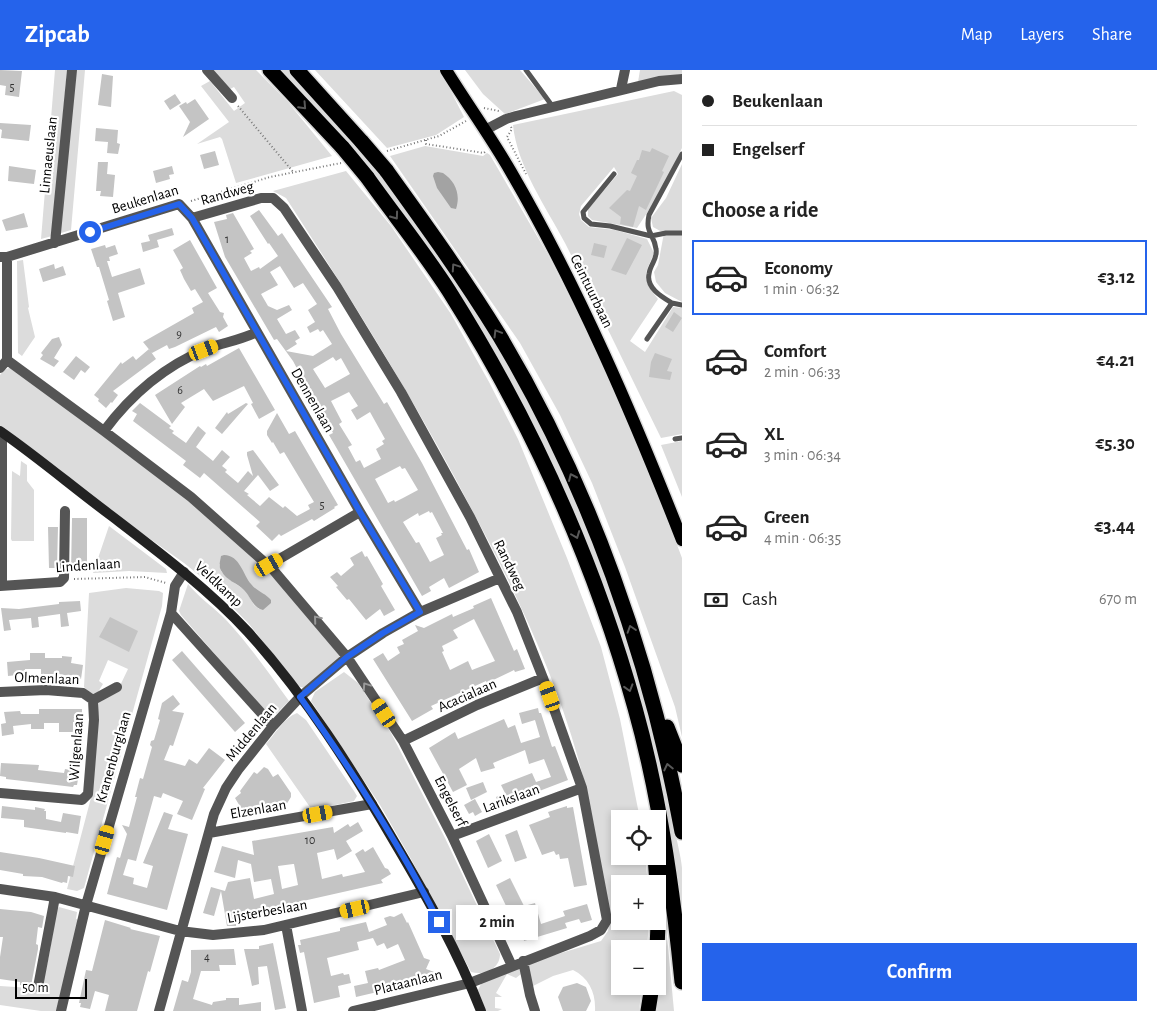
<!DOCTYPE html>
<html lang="en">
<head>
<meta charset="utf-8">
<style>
  :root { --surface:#fff; --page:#f2f2f2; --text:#222; --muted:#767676; --line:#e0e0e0; --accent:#2563eb }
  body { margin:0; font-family:"Alegreya Sans",sans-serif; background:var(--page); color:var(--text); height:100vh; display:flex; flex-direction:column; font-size:19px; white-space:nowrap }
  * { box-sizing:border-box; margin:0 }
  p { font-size:16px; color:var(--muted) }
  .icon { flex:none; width:28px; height:28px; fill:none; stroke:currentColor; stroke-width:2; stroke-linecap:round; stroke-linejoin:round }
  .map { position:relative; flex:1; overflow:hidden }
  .drawer { display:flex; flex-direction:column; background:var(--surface); width:475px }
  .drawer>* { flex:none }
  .top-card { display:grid; align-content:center; height:110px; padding:0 20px; background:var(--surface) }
  .fabs { position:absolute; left:611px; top:740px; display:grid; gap:10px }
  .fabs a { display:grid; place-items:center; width:55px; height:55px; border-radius:0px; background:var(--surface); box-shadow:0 2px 8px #0003; font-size:25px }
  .scale { position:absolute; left:15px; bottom:12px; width:72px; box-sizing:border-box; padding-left:5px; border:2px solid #000; border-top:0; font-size:14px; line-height:18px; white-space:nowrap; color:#000; -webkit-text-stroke:4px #fff; paint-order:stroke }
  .end { position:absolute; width:22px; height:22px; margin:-11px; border:6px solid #2563eb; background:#fff; box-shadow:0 0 0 2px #fff }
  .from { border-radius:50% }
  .bubble { position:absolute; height:35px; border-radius:0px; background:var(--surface); box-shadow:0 2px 8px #0003; font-size:16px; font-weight:600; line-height:35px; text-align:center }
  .car { position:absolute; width:15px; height:30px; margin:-15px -8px; border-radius:6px; box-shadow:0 0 4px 1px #0007; background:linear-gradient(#f5c518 24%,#345 0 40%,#f5c518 0 76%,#345 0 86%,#f5c518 0) }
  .top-card b { display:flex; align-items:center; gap:18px; height:48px; font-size:19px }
  .top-card b+b { border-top:1px solid var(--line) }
  .top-card i { width:12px; height:12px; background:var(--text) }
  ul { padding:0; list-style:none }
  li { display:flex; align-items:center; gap:15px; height:75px; margin:0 10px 8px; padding:0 10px; border:2px solid transparent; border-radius:0px }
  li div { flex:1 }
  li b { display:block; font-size:19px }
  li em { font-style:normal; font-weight:600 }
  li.current { border-color:var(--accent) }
  li>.icon { width:45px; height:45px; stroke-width:1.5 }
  h2 { padding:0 20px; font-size:22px; line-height:60px }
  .pay { display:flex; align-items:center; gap:12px; height:55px; padding:0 20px; font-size:19px }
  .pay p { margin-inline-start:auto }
  .button { display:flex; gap:10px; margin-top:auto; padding:10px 20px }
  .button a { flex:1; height:58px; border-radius:0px; background:var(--accent); color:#fff; font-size:20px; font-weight:600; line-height:58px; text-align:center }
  header { display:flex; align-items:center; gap:30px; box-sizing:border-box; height:70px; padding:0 25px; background:var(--accent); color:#fff }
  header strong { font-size:24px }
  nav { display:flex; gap:28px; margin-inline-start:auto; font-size:18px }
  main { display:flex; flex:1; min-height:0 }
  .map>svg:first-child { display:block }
  .green { fill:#dcdcdc; fill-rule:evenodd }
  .water { fill:#a3a3a3 }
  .building { fill:#c4c4c4; fill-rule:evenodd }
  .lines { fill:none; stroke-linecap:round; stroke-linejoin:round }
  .primary-casing { stroke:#dbdbdb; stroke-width:15 }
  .highway-casing { stroke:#dbdbdb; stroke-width:18 }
  .path { stroke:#777; stroke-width:2; stroke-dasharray:1 2.5; stroke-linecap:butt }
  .lane { stroke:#555; stroke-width:5 }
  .street { stroke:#555; stroke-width:10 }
  .secondary { stroke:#222; stroke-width:10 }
  .primary { stroke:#000; stroke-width:12 }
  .highway { stroke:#000; stroke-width:15 }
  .highway-bridge-casing { stroke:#dbdbdb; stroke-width:18; stroke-linecap:butt }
  .highway-bridge { stroke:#000; stroke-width:15 }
  .oneway { stroke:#595959 }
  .oneway2 { stroke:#999 }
  .route { stroke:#2563eb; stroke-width:6 }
  .labels { text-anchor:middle; stroke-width:4.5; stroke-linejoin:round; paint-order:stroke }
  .number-label { font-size:12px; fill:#313131 }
  .street-label { font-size:15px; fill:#000; stroke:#fff }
</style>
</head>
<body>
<header>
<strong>Zipcab</strong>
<nav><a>Map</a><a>Layers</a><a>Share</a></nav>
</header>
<main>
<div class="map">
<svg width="682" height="941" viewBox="0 0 682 941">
  <rect width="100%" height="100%" fill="#fff"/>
  <path class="green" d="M55 0H67L52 166 41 169Z
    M75 0H85L71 160 58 164Z
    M211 0H256L287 31 332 86 236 113 222 69 220 67 197 74 229 52 201 16 210 11 234 41 245 33 234 17 228 20Z
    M279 0H289C468 181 594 415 654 662 661 694 669 727 675 760 677 773 681 786 682 798 682 815 682 834 682 851L621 572 468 241Z
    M315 0H440L464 47 436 65 387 78Z
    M465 0H520L545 29 505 44 483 24Z
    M640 0H682V4L638 12Z
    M674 21 682 25V78L660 123 637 158 592 150 588 146V139L618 104 614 97 581 136 579 144 581 150 589 157 615 160 647 169 654 183C644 207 641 207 658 229L630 271 645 282 673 237 682 238V364L661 368C629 303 598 238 565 173 546 137 517 96 513 55Z
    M425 76 483 86 487 83 490 85 548 185 606 300 650 403 682 488V667L675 637 625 497 592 413 560 345 520 273 390 86Z
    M682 94V232L665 223 656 212 654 202 658 195 664 163 653 157 651 148 666 128Z
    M346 101 391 156 451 244 489 312 518 369 567 488 601 577 620 649 640 749H620V786H645L648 814H620V851H649L647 879H620V916H642L639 941H595C596 923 589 908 573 900L553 906 531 917 528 893 601 871 608 861 609 855C601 799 594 743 578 688 554 602 514 518 472 440 416 332 352 230 286 128L273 121Z
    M23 190 29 237 28 238 35 267 22 286 18 283 17 191Z
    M9 298 15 299C91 357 171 412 242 476 278 509 309 549 340 586L332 596 304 618 298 616 249 554 210 514 184 493 122 449 0 357V305L4 300ZM219 494C249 509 249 506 259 539L254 535 246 521 226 507 221 501Z
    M682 371V427L661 375Z
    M21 391 27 395V411L34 420V471H12L11 469 12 401 20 406Z
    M109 456 166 499 167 503 129 501 93 503Z
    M188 514C199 528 215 538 227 551 250 576 269 603 289 631L276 644H267L181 545 179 541Z
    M126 518 159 521 163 523 162 536 84 818 77 821 67 819 92 724 99 629 117 622 128 599 108 590 99 611 103 614 98 622 93 625 84 617 89 523Z
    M344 602 358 613 391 663 445 768 500 884C500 899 484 906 471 902L411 789 380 735 311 631 315 622Z
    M297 643 306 650 354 721 357 726 354 731 312 740 266 674C275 664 284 648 297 643Z
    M664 834 674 941H652C660 906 660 869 664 834Z
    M59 837 77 842 76 849 79 850 56 941H41L0 935V916L31 918 41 921 50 881 56 840Z
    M520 897 521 904 516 908 507 904 496 923 502 927H495V938L502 939 498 941H486L478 920 482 912Z"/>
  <path class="water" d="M438 102 443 103C455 111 461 124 456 139L451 138 437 118 433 106 434 103Z
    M224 485C240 485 243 505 251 514 256 521 265 523 271 530V533L263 540C252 537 251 527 244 520 237 513 226 510 222 502 218 497 220 492 221 486Z"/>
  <path class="building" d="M0 0 22 1 19 27 5 25 6 16 0 15Z
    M102 4 113 6 111 37 98 35Z
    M175 24 181 33 170 40 164 31Z
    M195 29 209 49 183 67 190 52 179 36 186 32 187 34Z
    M0 53 31 55 29 71 1 68 2 60 0 59Z
    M96 58 118 60 117 73 120 74 118 84 107 83 108 72 95 71Z
    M652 78 669 86 662 101 664 102 646 140 639 136 633 157 620 154 621 147 609 138 627 120 630 121 637 106 631 103 637 90H639L642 80 650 82Z
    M215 81 219 95 204 99 200 85Z
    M98 92H108L107 104 115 105 113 127 100 126 101 121H96Z
    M9 96 36 100 34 114 8 111Z
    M172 96 174 104 169 105 170 109 156 113 153 101Z
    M259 140 278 166 282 163 332 237 328 239 341 264 384 334 387 332 422 393 467 480 469 479 479 502 449 518 444 508 429 517 431 521 422 526 329 365 333 363 310 320 309 321 293 291 277 269 274 270 225 187 214 152 227 149 226 145 233 143 254 179 250 181 252 183 244 188 251 201 259 197 260 199 278 186 269 173 268 174 250 146ZM280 196 294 218 303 213 317 234 308 240 315 252 307 257 310 263 318 259 320 262 323 260 332 274 313 286 286 281 297 274 295 271 300 268 295 260 286 264 277 249 292 240 289 235 277 240 268 236 261 224 278 215 270 202ZM333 287 336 291 341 288 350 304 325 318 313 299ZM349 322 358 336 351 340 357 350 370 342 385 369 382 371 384 374 376 379 381 389 364 398 360 390 356 392 348 377 352 375 339 354 342 352 331 331ZM400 396 402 399 405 398 418 420 403 428 395 432 394 430 388 433 375 409ZM429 441 430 443 432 442 443 463H441L442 465 436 468 444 485 430 492 419 472 416 473 403 452 418 443 419 446Z
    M24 143 28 157 6 161 2 150Z
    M172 158 174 165 157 170 159 177 143 182 141 173 150 171 148 165Z
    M627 168 642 175 626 205 611 200Z
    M190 170 217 218 208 223 220 242 224 243 223 247 228 256 219 262 216 257 175 277 169 279 167 275 152 283 143 272 194 243 192 238 203 232 195 219 191 221 184 209 180 200 183 198 173 180Z
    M594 173 607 176 604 188 591 185Z
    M105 175 106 178 115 175 118 184 109 187 110 191H107L112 207 140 198 145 214 118 223 125 247 113 251 107 231 109 230 99 197H97L91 179Z
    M54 194 55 199 63 196 66 205 43 212 39 199Z
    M674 242 682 248 673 262 665 257Z
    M59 267 62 275 54 288 59 291 54 297 40 289 43 285 41 283 52 269Z
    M239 278 275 340 259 349 251 334 253 333 244 316 213 331 204 319 181 333 185 337 172 354 155 325 200 296 201 297 206 294 207 296Z
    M149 279 156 289 113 321 118 325 112 333 111 332 106 338 98 331 99 329 94 325 121 292 122 294 133 286 136 290Z
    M655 283 672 289 667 301 672 302 670 310 649 307 651 292Z
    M76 286 90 297 85 303 81 300 74 310 63 302Z
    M140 333 171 356 169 358 174 361 172 363 186 373 198 356 206 363 196 377 213 391 222 380 230 387 222 396 227 400 225 402 238 413 248 401 253 406 247 385V382L253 380 279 415 270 421 258 405 244 421 249 424 247 425 260 436 269 427 283 438 285 436 297 446 310 439 308 435 314 432 284 382 280 384 273 372 272 373 267 365V361L277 343 289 364 295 361 338 435 334 437 335 438 314 451 312 449 281 466 279 464 272 471 256 456 260 452 204 403 200 408 183 395 186 391 133 351 137 344 132 341Z
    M246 333 248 334 222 364 215 358 227 342 228 344Z
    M72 448H87V502H71Z
    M48 457H58L57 498H49Z
    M362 481 365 487 367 486 383 514 381 516 395 540 384 546 380 539 366 550 349 529 347 530 336 517 338 516 330 507 337 502 341 506 354 495 350 488Z
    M491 528 514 581 517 579 525 599 515 602 514 600 487 613 486 611 431 636 433 639 412 651 373 589 383 583 388 591 400 583 397 577 404 574 402 570 418 561 415 555 424 558 452 544 453 547 474 538 473 536ZM474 549 495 591 472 600 468 591 450 600 442 582 444 581 442 576 458 568 453 560Z
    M80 531 81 541 67 543 69 556 61 557 60 544 38 547 39 557 32 558 31 548 9 550 11 560 4 561 1 538 19 539 59 534V532Z
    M110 547 138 561 129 582 99 567Z
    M182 581 245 653 235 662 172 590Z
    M30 583H45V588H62V586L72 587 71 593 83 595 81 609 59 604H41V599H25V604L8 606 7 592 30 590Z
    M173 625 180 634 172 641 184 643 173 676 170 675 164 690 185 696 189 689 197 694 209 678 225 690 203 718 205 719 192 750 177 744 183 731 163 723 161 728 154 726 136 791 128 789 123 805 134 808 133 814 147 818 153 796 143 793 164 742 173 745 168 759 188 764 167 840 107 824 117 787 120 788 127 764 122 755 129 757 137 727H135L140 708 143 709 152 677 150 675 151 671 154 670 160 650 158 649 162 633Z
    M538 638 539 643H541L552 677 555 676 568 710 500 736 496 727 505 723 501 715 532 703 536 712 551 707 544 689 529 694 525 680 493 693 495 698 481 702 476 688 459 699 467 715 453 722 429 678 455 662 458 669 504 649 508 658 515 655 521 673 540 667 535 650 522 654 519 643Z
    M39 639H82V652H73V662H59V653H44V659H31V654L13 656 14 664 2 666 1 654 6 653 4 642 20 641 21 644H39Z
    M1 693 39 695 38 700 64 703 65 699 76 701 75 703H79L77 715H74L73 717 6 709V707L0 706Z
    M264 697 268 699 273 707 278 704 291 723V727L286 735 244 743 235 728 241 723 240 721 254 702 257 704Z
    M483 712 487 722 471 730 466 718Z
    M475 729 482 742 475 746 473 742 469 744 464 735Z
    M2 736 35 740V737L45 739 44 741H46V749L61 752 63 743 81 746 78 764 66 762V763L24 757V750L1 748Z
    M567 736V738L573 737 587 815 574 817 568 788 560 789 559 784 556 785 554 781 542 785 529 755 550 747 548 742Z
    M358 752 363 761 346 771 352 781 337 790 334 779 317 783 322 809 342 804 343 807 365 802 355 784 363 779 365 782 373 777 385 798 388 799 391 804 381 810 383 813 241 845 243 852 236 853V856H227L221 821 214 846 203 843 211 817 225 821 228 812 250 808 254 829 274 824 271 809 254 812 251 794 238 790 235 808 214 802 222 776 254 785 252 771 333 757 334 763 348 754 350 757ZM293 794H294L298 815 282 819 278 796Z
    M517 760 527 788 515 792 505 765Z
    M489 764 502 791 488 798 476 771Z
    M0 782 39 788 75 796 73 807 68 806 67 813 63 812 62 813 42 807 23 806V804L0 800Z
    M510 808 524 836 535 833 541 854 565 846 563 841 587 834 592 850 581 853 579 849 565 853 567 858 524 871 521 855 513 837 508 840 496 815Z
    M0 839 31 842 44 846 42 858 38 857 36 874 38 875V879L31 916 20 915V912L0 909V887L3 867H0Z
    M402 843 407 853 408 852 424 888 430 890 426 899 440 904 404 918 403 916 356 927 354 916 368 913 365 901 378 898 379 900 405 890 398 874 387 879 384 873 377 876 373 868 357 872 359 880 327 888 331 906 343 903 344 905 349 904 351 913 338 916 340 927 314 933 304 882 300 883 298 875H301L300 870 340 861V858L366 852 369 862 387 855 384 848 390 846 394 847Z
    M105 850 131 858 130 859 160 866 150 902 148 901 137 941H105L109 925 95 921 90 939 80 937 81 933H79L86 900 92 901Z
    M273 873 286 938 275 940 267 896 258 897 259 914 252 916 244 879H259V876Z
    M234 879 236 895H219L220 901H201L193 929 212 935 213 932 226 930V928H239V935L261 932V941H173L182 910 188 912 191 902V880Z
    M577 913 586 917 591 931 586 941H563L558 927 563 917Z"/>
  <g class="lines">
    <defs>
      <path id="primary" d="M446 0C467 34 491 67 511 102 579 219 633 345 682 470"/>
      <path id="highway" d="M270 0 343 78
        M297 0 362 72
        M386 100C425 154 464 208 499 265 590 417 650 588 682 762
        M367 107C394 145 424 182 449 221 531 351 594 490 635 638 660 727 673 820 682 912
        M667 657 682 695
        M655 786 657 814
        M657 879 658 854V816
        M648 941 652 916"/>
    </defs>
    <use href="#primary" class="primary-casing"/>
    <use href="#highway" class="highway-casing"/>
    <path class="path" d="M238 36 294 103
      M484 38 499 41
      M511 57 512 59 507 67 526 104
      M426 70V74L484 83 486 81
      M387 81 439 66 466 51
      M191 131 270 107 341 93
      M74 509 145 507 166 513"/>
    <path class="lane" d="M526 0 553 37
      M614 104 583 142 584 148 591 154 610 156 651 166 666 163H682
      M672 233 682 235
      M647 269 672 233C662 227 646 218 649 204 650 194 658 189 656 179 654 163 645 164 649 145L682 84
      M675 369 682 368"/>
    <path class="street" d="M207 0 232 28
      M621 19 625 0
      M485 60 506 49 516 46 659 11 682 9
      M192 148 261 128H273L284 138 337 217 401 322 470 447 517 542 543 608 582 718 607 850 601 860 590 866 470 913 353 941
      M55 173 72 0
      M0 187H7L179 134 192 148 360 442 420 542
      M7 290 104 361 191 427 262 490 269 495 347 587 403 671 452 766 512 896
      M0 298 7 290V187
      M104 361C130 326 165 296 206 279 222 273 241 270 257 262
      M269 495 360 442
      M0 516 60 512 64 508 65 441
      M2 516V363
      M171 543 273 656
      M0 622 46 620 83 623 93 630 117 617
      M403 671 477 635 543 608
      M0 723 82 730 88 724 94 650 93 630
      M209 763 372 734
      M452 766 582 718
      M0 819 55 827 180 861 213 865 264 860 424 822
      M286 855 302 941
      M523 891 530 925 535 941
      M38 917 55 827
      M61 941 86 835 171 543 175 516 184 502
      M159 941 214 744 226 718 238 700 273 656 300 627 347 587 383 563 420 542 500 508"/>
    <path class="secondary" d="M0 361C39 388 75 419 113 447 160 483 208 519 248 562 305 625 352 699 395 773 427 827 458 882 481 941"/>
    <use href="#primary" class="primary"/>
    <use href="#highway" class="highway"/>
    <defs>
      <path id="highway-bridge" d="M362 72 386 100
        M343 78 367 107"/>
    </defs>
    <use href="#highway-bridge" class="highway-bridge-casing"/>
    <use href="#highway-bridge" class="highway-bridge"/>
  </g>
  <defs><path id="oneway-chevron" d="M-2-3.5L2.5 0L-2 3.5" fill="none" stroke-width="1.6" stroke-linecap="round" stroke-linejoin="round" transform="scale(1.25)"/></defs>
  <g class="oneway">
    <use href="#oneway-chevron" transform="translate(303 36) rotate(47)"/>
    <use href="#oneway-chevron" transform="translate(395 146) rotate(54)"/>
    <use href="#oneway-chevron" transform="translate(455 197) rotate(-124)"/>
    <use href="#oneway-chevron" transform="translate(497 263) rotate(-121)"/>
    <use href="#oneway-chevron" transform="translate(572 407) rotate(-114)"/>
    <use href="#oneway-chevron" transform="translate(576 465) rotate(69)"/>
    <use href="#oneway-chevron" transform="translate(631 559) rotate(-108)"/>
    <use href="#oneway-chevron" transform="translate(629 618) rotate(73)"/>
    <use href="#oneway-chevron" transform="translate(668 697) rotate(-103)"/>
  </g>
  <g class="oneway2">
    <use href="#oneway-chevron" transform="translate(317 549) rotate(-130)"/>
    <use href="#oneway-chevron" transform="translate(366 616) rotate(-124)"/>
  </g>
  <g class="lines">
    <path class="route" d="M90 162 179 134 192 148 360 442 420 542 383 563 347 587 300 627C351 699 399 773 439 852"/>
  </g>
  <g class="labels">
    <g class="number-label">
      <text x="12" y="21">5</text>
      <text x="227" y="173">1</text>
      <text x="179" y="268">9</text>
      <text x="180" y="324">6</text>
      <text x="322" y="439">5</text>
      <text x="310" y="774">10</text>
      <text x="207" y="891">4</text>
    </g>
    <g class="street-label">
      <text transform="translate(48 85) rotate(-84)" y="5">Linnaeuslaan</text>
      <text transform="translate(227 123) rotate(-16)" y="5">Randweg</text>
      <text transform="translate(145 129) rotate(-17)" y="5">Beukenlaan</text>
      <text transform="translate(592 221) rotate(64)" y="5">Ceintuurbaan</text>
      <text transform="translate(313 330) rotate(60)" y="5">Dennenlaan</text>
      <text transform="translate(88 495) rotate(-4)" y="5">Lindenlaan</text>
      <text transform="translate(510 495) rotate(64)" y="5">Randweg</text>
      <text transform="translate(219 514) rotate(43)" y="5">Veldkamp</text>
      <text transform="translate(47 608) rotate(2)" y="5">Olmenlaan</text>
      <text transform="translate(467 625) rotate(-24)" y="5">Acacialaan</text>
      <text transform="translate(251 662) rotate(-50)" y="5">Middenlaan</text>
      <text transform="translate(76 677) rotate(-86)" y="5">Wilgenlaan</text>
      <text transform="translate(113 687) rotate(-74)" y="5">Kranenburglaan</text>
      <text transform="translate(511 728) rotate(-20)" y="5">Larikslaan</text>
      <text transform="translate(451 731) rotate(63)" y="5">Engelserf</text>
      <text transform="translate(258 739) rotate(-10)" y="5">Elzenlaan</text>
      <text transform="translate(267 841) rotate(-10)" y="5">Lijsterbeslaan</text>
      <text transform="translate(408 912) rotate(-14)" y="5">Plataanlaan</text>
    </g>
  </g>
</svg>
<div class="fabs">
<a><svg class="icon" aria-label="locate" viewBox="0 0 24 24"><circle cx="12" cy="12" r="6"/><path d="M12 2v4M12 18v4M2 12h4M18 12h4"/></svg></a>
<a>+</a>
<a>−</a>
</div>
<div class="scale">50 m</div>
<i class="end from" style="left:90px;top:162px"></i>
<i class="end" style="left:439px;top:852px"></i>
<div class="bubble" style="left:456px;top:835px;width:82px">2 min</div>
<i class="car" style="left:204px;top:280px;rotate:69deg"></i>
<i class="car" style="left:269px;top:495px;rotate:60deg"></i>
<i class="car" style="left:550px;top:626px;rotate:341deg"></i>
<i class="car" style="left:384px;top:643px;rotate:327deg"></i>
<i class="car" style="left:318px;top:744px;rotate:80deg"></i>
<i class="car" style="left:105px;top:770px;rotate:16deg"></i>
<i class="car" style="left:355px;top:839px;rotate:257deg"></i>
</div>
<section class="drawer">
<div class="top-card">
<b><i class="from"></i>Beukenlaan</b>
<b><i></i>Engelserf</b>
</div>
<h2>Choose a ride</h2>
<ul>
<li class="current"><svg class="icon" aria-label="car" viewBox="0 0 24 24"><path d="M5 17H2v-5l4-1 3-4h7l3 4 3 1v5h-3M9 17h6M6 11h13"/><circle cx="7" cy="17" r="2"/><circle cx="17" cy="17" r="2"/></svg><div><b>Economy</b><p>1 min · 06:32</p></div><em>€3.12</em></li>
<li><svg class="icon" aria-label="car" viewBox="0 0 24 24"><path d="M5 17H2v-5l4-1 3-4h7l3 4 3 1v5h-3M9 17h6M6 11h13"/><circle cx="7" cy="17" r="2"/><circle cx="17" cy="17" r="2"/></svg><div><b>Comfort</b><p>2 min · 06:33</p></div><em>€4.21</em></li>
<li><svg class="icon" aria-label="car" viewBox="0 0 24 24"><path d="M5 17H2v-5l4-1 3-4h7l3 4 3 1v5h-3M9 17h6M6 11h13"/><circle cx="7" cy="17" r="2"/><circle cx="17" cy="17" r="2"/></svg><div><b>XL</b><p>3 min · 06:34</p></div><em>€5.30</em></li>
<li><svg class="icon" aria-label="car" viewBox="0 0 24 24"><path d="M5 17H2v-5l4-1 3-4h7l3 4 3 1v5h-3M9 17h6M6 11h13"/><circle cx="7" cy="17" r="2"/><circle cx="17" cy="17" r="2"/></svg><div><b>Green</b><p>4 min · 06:35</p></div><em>€3.44</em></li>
</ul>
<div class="pay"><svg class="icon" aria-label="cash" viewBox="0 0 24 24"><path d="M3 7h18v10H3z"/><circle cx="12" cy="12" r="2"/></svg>Cash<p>670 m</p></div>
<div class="button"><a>Confirm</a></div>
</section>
</main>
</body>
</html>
